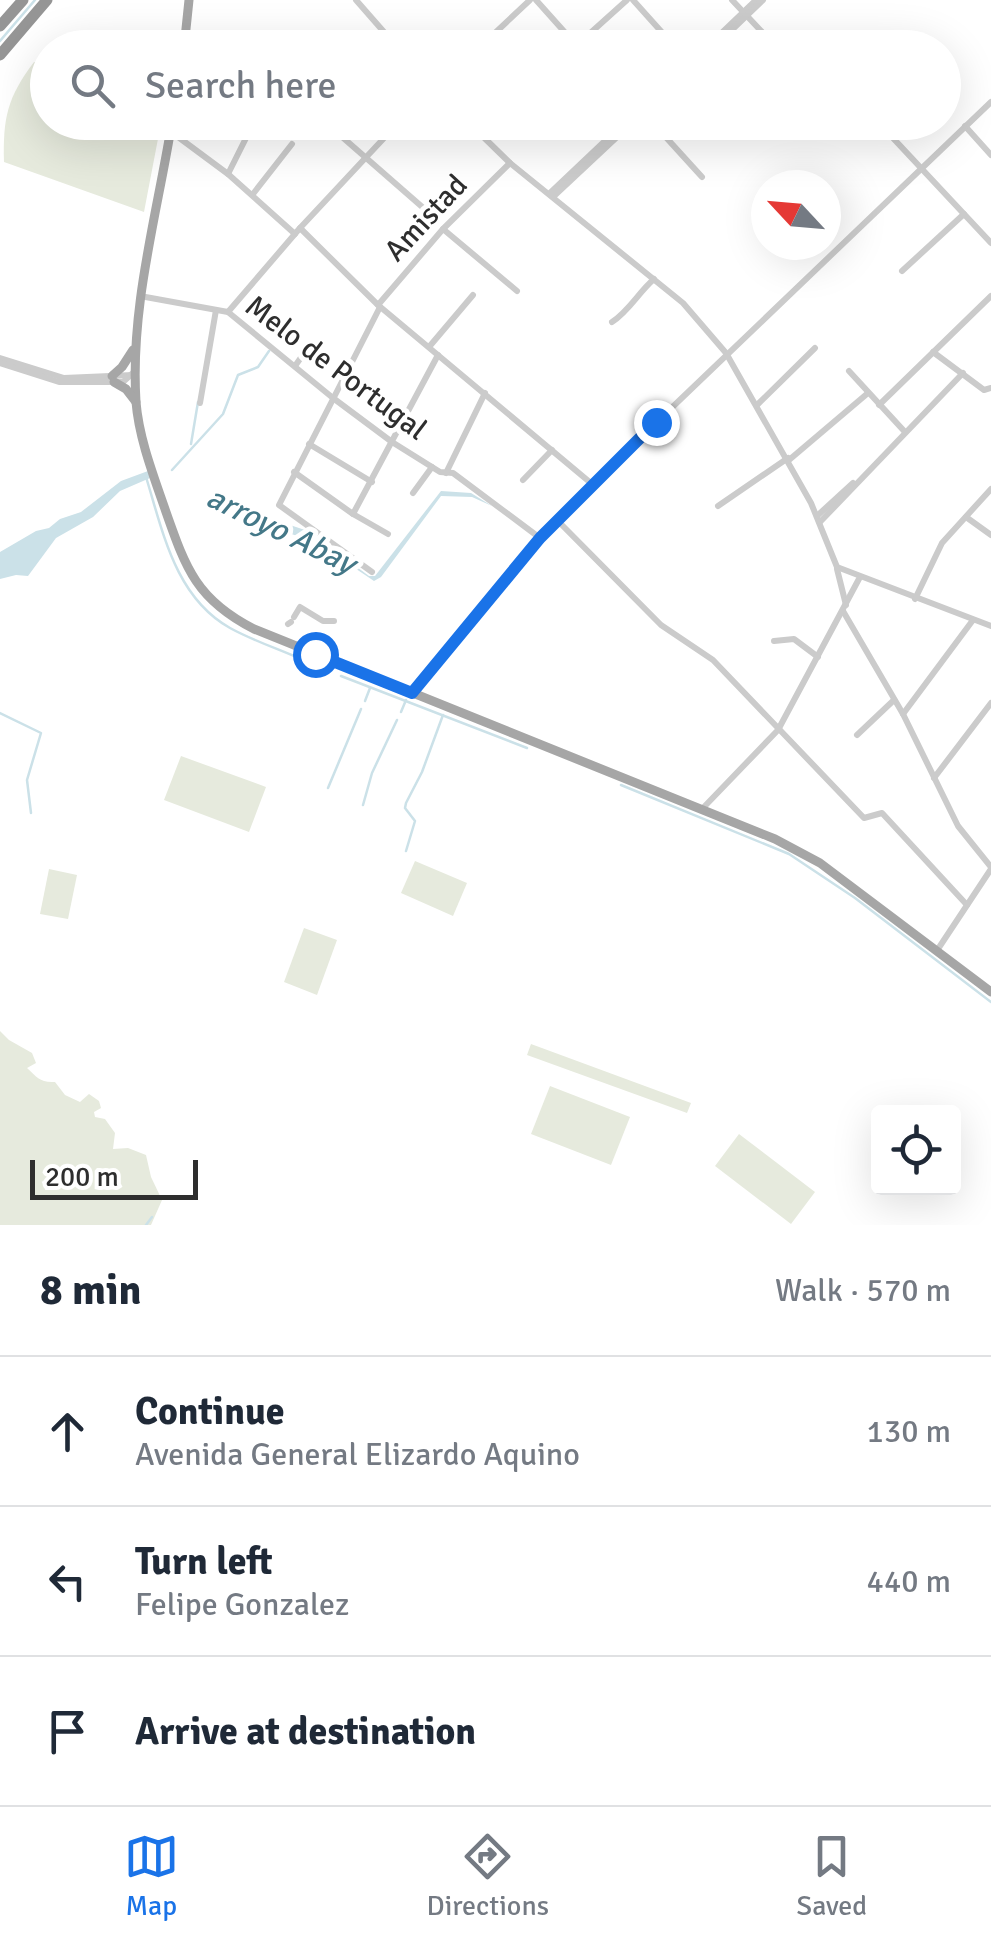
<!DOCTYPE html>
<html lang="en">
<head>
<meta charset="utf-8">
<style>
	:root { --surface:#fff; --page:#f2f2f3; --text:#1f2937; --muted:#747a83; --line:#e0e1e3; --accent:#1a73e8 }
	body { margin:0; font-family:Signika,sans-serif; background:var(--page); color:var(--text) }
	.controls { position:absolute; right:30px; bottom:30px; display:grid; overflow:hidden; border-radius:10px; box-shadow:0 10px 40px #0002 }
	.controls button { width:90px; height:90px; display:grid; place-items:center; padding:0; border:0; border-bottom:2px solid var(--line); background:var(--surface); color:var(--text); font:50px sans-serif }
	.compass { position:absolute; left:751px; top:170px; width:90px; height:90px; border-radius:50%; background:var(--surface); box-shadow:0 10px 40px #0002; rotate:296deg }
	.scale { position:absolute; left:30px; bottom:25px; width:168px; box-sizing:border-box; padding-left:10px; border:5px solid #2e2e2e; border-top:0; font-size:28px; line-height:35px; white-space:nowrap; color:#2e2e2e; -webkit-text-stroke:8px #fff; paint-order:stroke }
	.stop { position:absolute; width:30px; height:30px; margin:-22px; border:8px solid #1a73e8; border-radius:50%; background:#fff }
	.stop.end { background:#1a73e8; border-color:#fff; box-shadow:0 2px 10px #0008 }
	.list { margin:0; padding:0; list-style:none }
	h2 { display:flex; justify-content:space-between; align-items:center; height:130px; margin:0; padding:0 40px; font-size:42px }
	h2 small { font-size:32px; font-weight:400; color:var(--muted) }
	.list li { display:grid; grid-template-columns:65px 1fr auto; gap:30px; align-items:center; box-sizing:border-box; height:150px; padding:0 40px; border-top:2px solid var(--line) }
	.list b { display:block; font-size:38px; white-space:nowrap }
	.list p { margin:0; font-size:32px; white-space:nowrap; color:var(--muted) }
	.list em { font-size:32px; font-style:normal; color:var(--muted) }
	.icon { flex:none; width:55px; height:55px; fill:none; stroke:currentColor; stroke-width:2; stroke-linecap:round; stroke-linejoin:round }
	.map { position:relative; flex:none; width:991px; height:1225px; overflow:hidden }
	.search { position:absolute; background:var(--surface); box-shadow:0 10px 40px #0002; left:30px; right:30px; top:30px; height:110px; display:flex; align-items:center; gap:25px; box-sizing:border-box; padding:0 35px; border-radius:55px; color:var(--muted); font-size:38px }
	.sheet { height:580px; background:var(--surface) }
	nav { display:flex; justify-content:space-around; align-items:center; box-sizing:border-box; height:140px; border-top:2px solid var(--line); background:var(--surface); font-size:28px; color:var(--muted) }
	nav a { display:grid; justify-items:center; gap:5px }
	nav .on { color:var(--accent) }
	.map>svg:first-child { display:block }
	.green { fill:#e6eadd }
	.water { fill:#cbe1e8 }
	.lines { fill:none; stroke-linecap:round; stroke-linejoin:round }
	.stream { stroke:#cbe1e8; stroke-width:2.5 }
	.minor { stroke:#cbcbcb; stroke-width:6 }
	.major { stroke:#a6a6a6; stroke-width:9 }
	.highway { stroke:#959595; stroke-width:11 }
	.route { stroke:#1a73e8; stroke-width:12 }
	.labels { text-anchor:middle; dominant-baseline:central; stroke-width:10; stroke-linejoin:round; paint-order:stroke }
	.street-label { font-size:30px; fill:#2e2e2e; stroke:#fff }
	.water-label { font-size:32px; font-style:italic; fill:#447888; stroke:#fff }
</style>
</head>
<body>
<div class="map">
<svg width="991" height="1225" viewBox="0 0 991 1225">
	<rect width="100%" height="100%" fill="#fff"/>
	<g class="green">
		<path d="M34,62L47,66L48,122L161,123L144,212L4,162C3,118 7,98 34,62Z"/>
		<polygon points="181,756 266,787 249,832 164,800"/>
		<polygon points="415,861 467,883 453,916 401,893"/>
		<polygon points="49,869 77,875 68,919 40,914"/>
		<polygon points="304,928 337,940 317,995 284,982"/>
		<path d="M0,1031L9,1040L32,1053L36,1063L27,1068C37,1077 40,1083 55,1082L65,1095L80,1102L89,1094L99,1101L101,1108L94,1112L95,1117L105,1119L115,1133L113,1149L128,1148L146,1155L151,1177L162,1200L151,1225H0Z"/>
		<polygon points="531,1044 691,1103 687,1113 527,1055"/>
		<polygon points="550,1086 630,1117 611,1165 531,1134"/>
		<polygon points="739,1134 815,1192 791,1224 715,1166"/>
	</g>
	<g class="water">
		<polygon points="148,471 150,478 120,491 93,517 56,538 28,576 16,575 0,579 0,552 36,531 49,528 60,519 81,512 121,481"/>
		<polygon points="441,491 471,493 492,506 472,497 441,496 381,577 374,581 319,544 264,524 266,517 308,531 369,576 375,576"/>
	</g>
	<g class="lines">
		<g class="stream">
			<polyline points="0,41 35,0"/>
			<polyline points="191,444 198,402"/>
			<polyline points="172,470 223,414 238,375 258,367 269,351"/>
			<path d="M146,477C163,532 175,597 230,628C259,644 292,653 322,669"/>
			<polyline points="341,676 527,748"/>
			<polyline points="365,701 370,688"/>
			<polyline points="401,712 406,700"/>
			<polyline points="0,713 41,733 27,780 31,813"/>
			<polyline points="621,785 789,854 855,898 991,1002"/>
			<polyline points="328,788 361,709"/>
			<polyline points="363,805 372,773 397,720"/>
			<polyline points="406,851 415,821 405,808 406,803 422,772 443,715"/>
			<polyline points="146,1225 152,1217"/>
		</g>
		<g class="minor">
			<polyline points="356,0 398,48"/>
			<polyline points="536,0 578,47"/>
			<polyline points="633,0 676,48"/>
			<polyline points="732,0 777,48"/>
			<polyline points="577,45 627,0"/>
			<polyline points="479,48 530,0"/>
			<polyline points="706,48 756,0"/>
			<polyline points="713,48 763,0"/>
			<polyline points="325,122 428,212"/>
			<polyline points="468,122 510,163 683,303 726,353 811,503 837,567 991,626"/>
			<polyline points="652,122 702,177"/>
			<polyline points="878,122 991,243"/>
			<polyline points="965,126 991,155"/>
			<polyline points="170,131 228,174 295,234"/>
			<polyline points="228,174 254,122"/>
			<polyline points="550,193 625,122"/>
			<polyline points="253,194 292,144"/>
			<polyline points="554,196 633,122"/>
			<polyline points="300,228 378,305 592,484"/>
			<polyline points="443,229 517,291"/>
			<polyline points="902,271 964,214"/>
			<polyline points="140,296 228,312 333,398 392,442 440,472 453,473 540,538"/>
			<polyline points="378,305 443,229 510,163"/>
			<polyline points="228,312 300,228 399,122"/>
			<path d="M612,322C629,311 638,293 654,279"/>
			<polyline points="429,347 473,295"/>
			<polyline points="933,352 984,390 991,388"/>
			<polyline points="0,358 64,378 133,375"/>
			<polyline points="0,363 59,382 123,382 135,371"/>
			<polyline points="295,366 307,349"/>
			<polyline points="849,371 905,432"/>
			<polyline points="200,403 216,310"/>
			<polyline points="757,405 815,348"/>
			<polyline points="879,405 991,296"/>
			<polyline points="309,444 372,482"/>
			<polyline points="789,460 868,393"/>
			<polyline points="294,472 353,514 388,534"/>
			<polyline points="446,473 485,393"/>
			<polyline points="523,480 552,450"/>
			<polyline points="413,493 432,467"/>
			<polyline points="718,506 788,458"/>
			<polyline points="353,514 438,355"/>
			<polyline points="818,515 853,483"/>
			<polyline points="966,517 991,535"/>
			<polyline points="557,520 661,625 713,660 864,818 882,813 967,905"/>
			<polyline points="820,522 963,373"/>
			<polyline points="837,569 846,605"/>
			<polyline points="372,572 279,505 380,307"/>
			<polyline points="915,599 942,543 991,489"/>
			<polyline points="843,611 903,714 958,826 991,867"/>
			<polyline points="294,617 300,607 323,621 334,621"/>
			<polyline points="288,624 291,622"/>
			<polyline points="774,641 794,639 818,657"/>
			<polyline points="413,693 540,538 592,484 991,102"/>
			<polyline points="903,714 973,620"/>
			<polyline points="857,735 894,700"/>
			<polyline points="934,778 991,703"/>
			<polyline points="703,808 778,730 860,577"/>
			<polyline points="938,949 991,869"/>
		</g>
		<g class="major">
			<polyline points="184,48 189,0"/>
			<path d="M172,122C157,215 130,307 136,402C139,439 154,477 166,512C186,569 197,600 254,629L775,839L820,863L991,992"/>
			<polyline points="112,376 122,367 133,350"/>
			<polyline points="114,382 126,389 136,402"/>
		</g>
		<g class="highway">
			<polyline points="0,26 23,0"/>
			<polyline points="0,55 47,0"/>
		</g>
	</g>
	<g class="lines">
		<polyline class="route" points="315,654 412,693 540,538 656,422"/>
	</g>
	<g class="labels">
		<g class="street-label">
			<text transform="translate(426 218) rotate(-47)">Amistad</text>
			<text transform="translate(336 368) rotate(37)">Melo de Portugal</text>
		</g>
		<g class="water-label">
			<text transform="translate(281 530) rotate(26)">arroyo Abay</text>
		</g>
	</g>
</svg>
<div class="controls">
<button><svg class="icon" aria-label="locate" viewBox="0 0 24 24"><circle cx="12" cy="12" r="6"/><path d="M12 2v4M12 18v4M2 12h4M18 12h4"/></svg></button>
</div>
<svg class="compass" viewBox="-18 -18 36 36"><path d="M0-13l5 13h-10z" fill="#e53935"/><path d="M0 13l5-13h-10z" fill="#747a83"/></svg>
<div class="scale">200 m</div>
<div class="stop" style="left:315px;top:654px"></div>
<div class="stop end" style="left:656px;top:422px"></div>
<div class="search"><svg class="icon" aria-label="search" viewBox="0 0 24 24"><circle cx="10" cy="10" r="6"/><path d="M15 15l6 6"/></svg>Search here</div>
</div>
<section class="sheet">
<h2>8 min<small>Walk · 570 m</small></h2>
<ul class="list">
<li><svg class="icon" aria-label="ahead" viewBox="0 0 24 24"><path d="M12 20V5M6 11l6-6 6 6"/></svg><div><b>Continue</b><p>Avenida General Elizardo Aquino</p></div><em>130 m</em></li>
<li><svg class="icon" aria-label="left" viewBox="0 0 24 24"><path d="M17 20v-9H6M10 6l-5 5 5 5"/></svg><div><b>Turn left</b><p>Felipe Gonzalez</p></div><em>440 m</em></li>
<li><svg class="icon" aria-label="arrive" viewBox="0 0 24 24"><path d="M6 21V4h12l-3 4 3 4H6"/></svg><div><b>Arrive at destination</b></div></li>
</ul>
</section>
<nav>
<a class="on"><svg class="icon" aria-label="map" viewBox="0 0 24 24"><path d="M3 6l6-2 6 2 6-2v14l-6 2-6-2-6 2zM9 4v14M15 6v14"/></svg>Map</a>
<a><svg class="icon" aria-label="directions" viewBox="0 0 24 24"><path d="M12 3l9 9-9 9-9-9zM9 14v-3h6M13 9l2 2-2 2"/></svg>Directions</a>
<a><svg class="icon" aria-label="saved" viewBox="0 0 24 24"><path d="M7 4h10v16l-5-4-5 4z"/></svg>Saved</a>
</nav>
</body>
</html>
